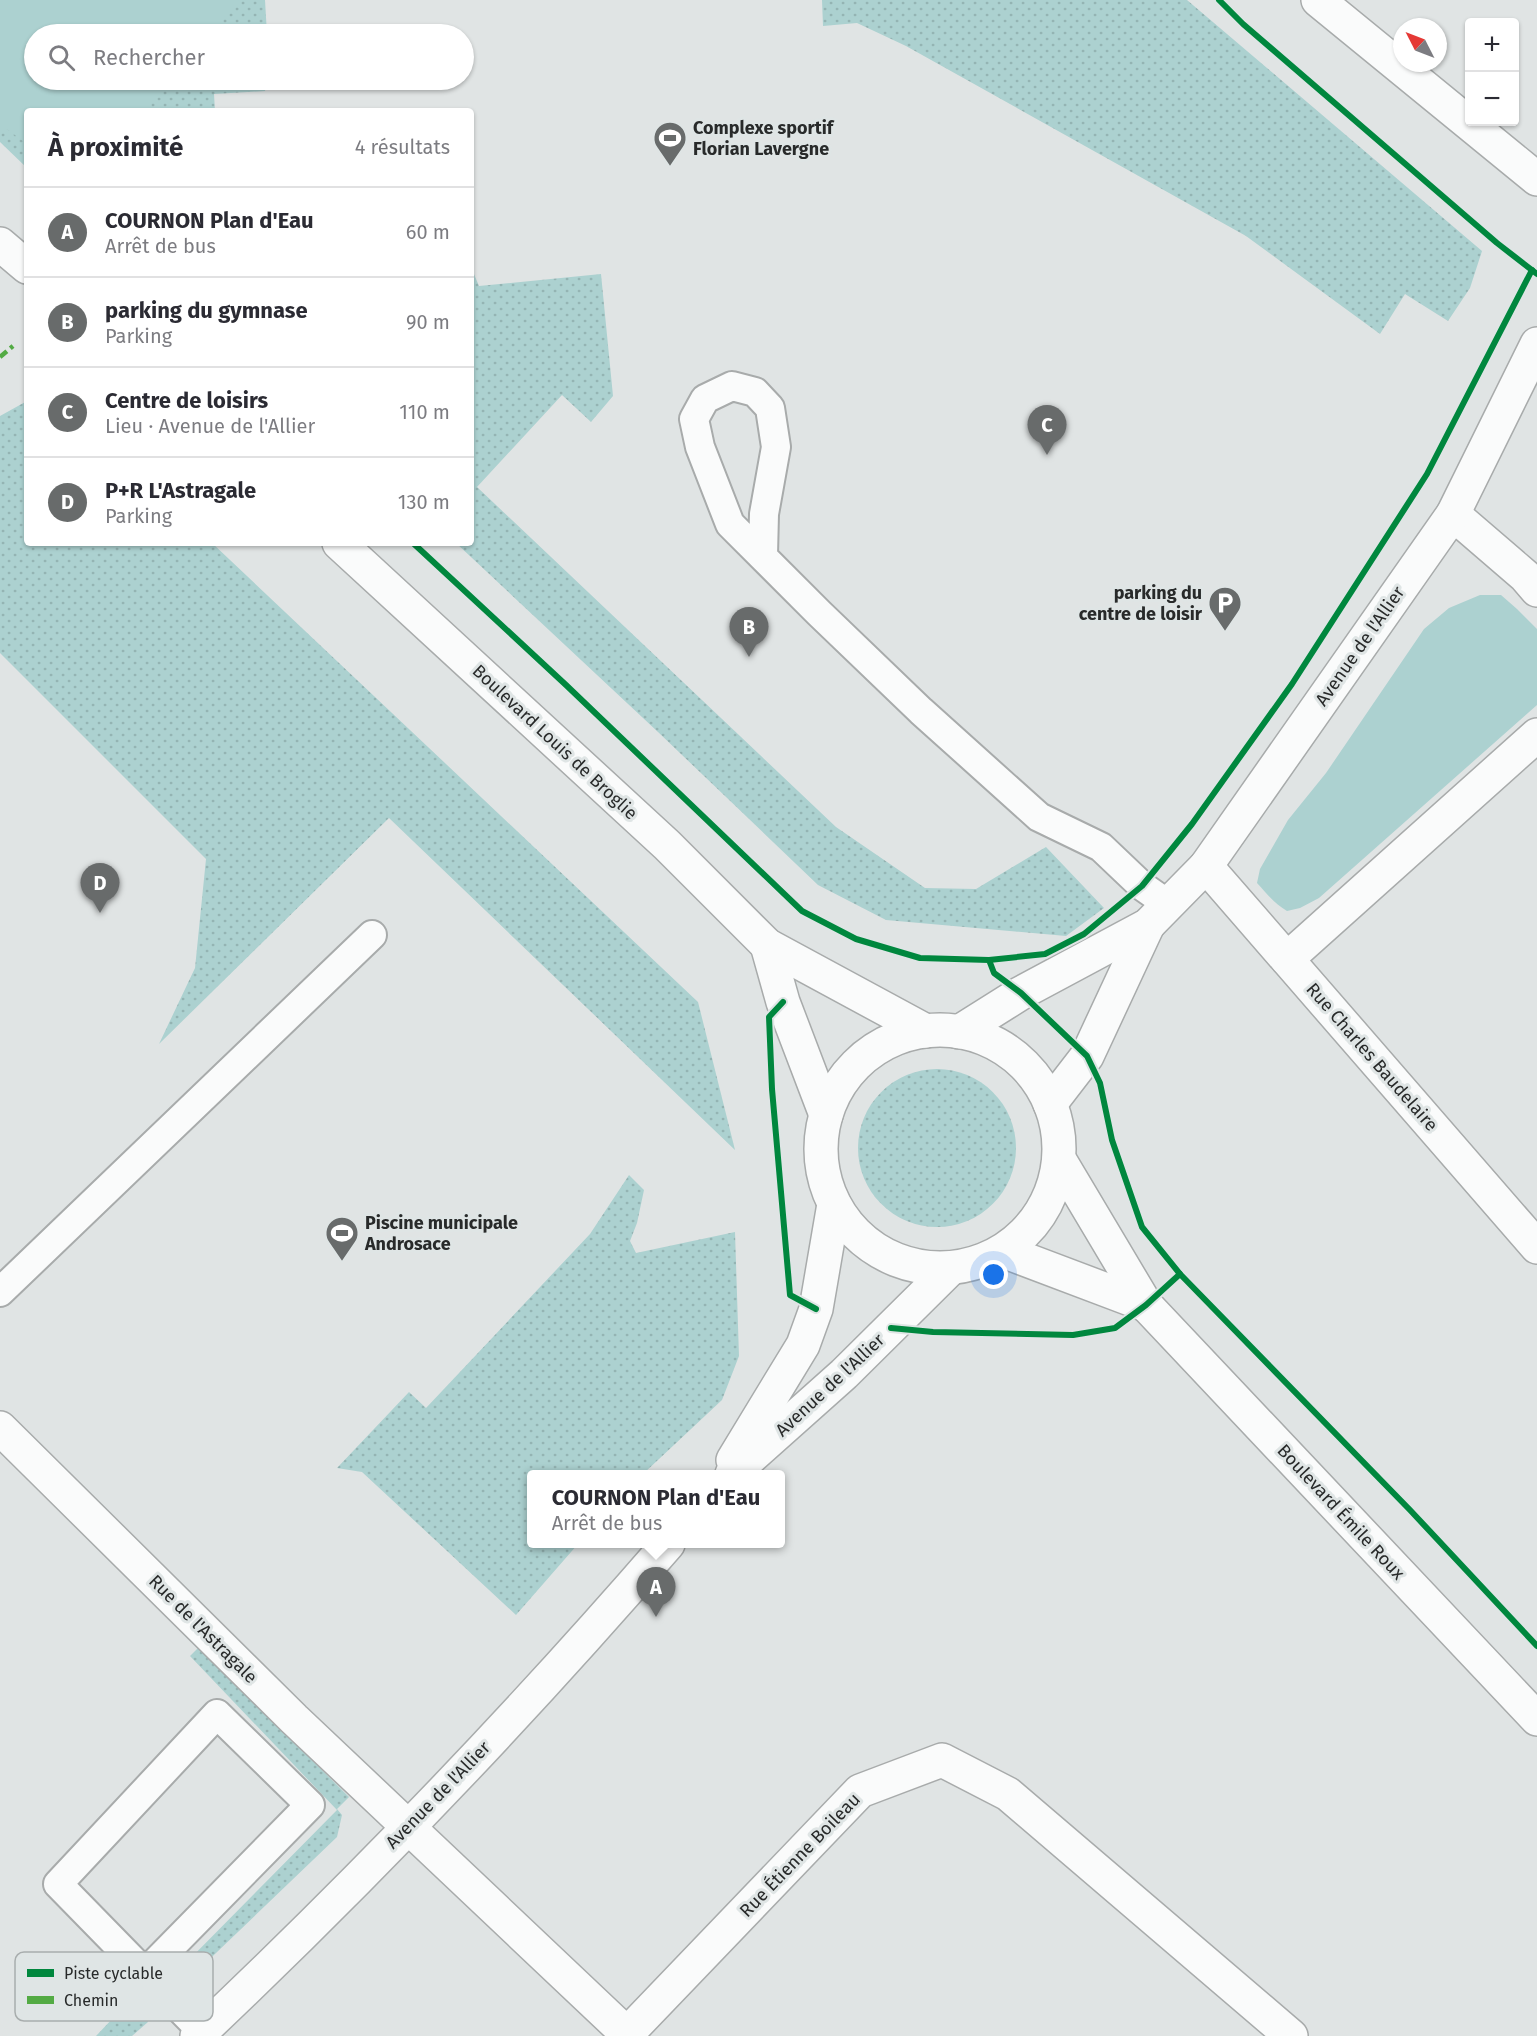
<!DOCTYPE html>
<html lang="fr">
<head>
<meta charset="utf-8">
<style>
	:root { --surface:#fff; --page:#f7f7f7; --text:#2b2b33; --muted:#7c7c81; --line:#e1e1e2; --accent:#686b6b }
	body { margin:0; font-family:"Fira Sans",sans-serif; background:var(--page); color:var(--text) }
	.controls { position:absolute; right:18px; top:18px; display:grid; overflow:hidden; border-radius:6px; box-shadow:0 2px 4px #0004 }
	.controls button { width:54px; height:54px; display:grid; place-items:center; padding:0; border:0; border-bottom:2px solid var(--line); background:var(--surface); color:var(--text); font:30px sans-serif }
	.compass { position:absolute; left:1393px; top:18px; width:54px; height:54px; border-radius:50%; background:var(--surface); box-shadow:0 2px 4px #0004; rotate:312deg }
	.you { position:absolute; left:994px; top:1275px; width:21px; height:21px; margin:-15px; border:4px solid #fff; border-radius:50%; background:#1a73e8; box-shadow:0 0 0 9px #1a73e833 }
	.badge { display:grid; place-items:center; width:39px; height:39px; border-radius:50%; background:var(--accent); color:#fff; font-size:20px; font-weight:700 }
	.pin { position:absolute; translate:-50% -50px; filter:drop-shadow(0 2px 3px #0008) }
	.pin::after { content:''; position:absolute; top:32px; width:21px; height:18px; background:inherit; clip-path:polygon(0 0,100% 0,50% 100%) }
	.popup { position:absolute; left:527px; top:1470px; width:258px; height:78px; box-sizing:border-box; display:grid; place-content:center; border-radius:6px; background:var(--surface); filter:drop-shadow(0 2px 4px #0005); font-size:20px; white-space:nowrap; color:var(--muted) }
	.popup b { font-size:22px; color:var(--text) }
	.popup::after { content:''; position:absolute; left:50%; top:100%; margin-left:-12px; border:12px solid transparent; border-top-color:var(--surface) }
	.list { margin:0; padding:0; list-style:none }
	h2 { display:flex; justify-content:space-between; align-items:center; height:78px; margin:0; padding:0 24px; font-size:26px }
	h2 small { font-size:20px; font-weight:400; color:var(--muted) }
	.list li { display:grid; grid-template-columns:39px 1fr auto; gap:18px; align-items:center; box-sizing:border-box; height:90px; padding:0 24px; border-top:2px solid var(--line) }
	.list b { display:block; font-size:22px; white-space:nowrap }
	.list p { margin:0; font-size:20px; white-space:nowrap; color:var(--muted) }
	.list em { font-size:20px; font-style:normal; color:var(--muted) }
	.icon { flex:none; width:33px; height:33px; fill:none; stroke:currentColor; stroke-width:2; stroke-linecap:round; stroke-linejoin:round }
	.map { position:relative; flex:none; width:1537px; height:2036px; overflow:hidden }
	.search { position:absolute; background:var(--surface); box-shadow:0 2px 4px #0004; left:24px; top:24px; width:450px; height:66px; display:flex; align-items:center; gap:15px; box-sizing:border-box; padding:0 21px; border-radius:33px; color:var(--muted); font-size:22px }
	.panel { position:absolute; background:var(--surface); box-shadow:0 2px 4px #0004; left:24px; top:108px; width:450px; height:438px; border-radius:6px }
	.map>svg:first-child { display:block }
	.grass { fill:url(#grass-dots) }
	.green { fill:#acd1d0 }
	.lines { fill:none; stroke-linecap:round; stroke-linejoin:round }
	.service-casing { stroke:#a8abab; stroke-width:32 }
	.minor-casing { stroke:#a8abab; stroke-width:36 }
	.secondary-casing { stroke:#a8abab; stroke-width:36 }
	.service { stroke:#fafbfb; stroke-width:28 }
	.minor { stroke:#fafbfb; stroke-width:33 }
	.secondary { stroke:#fafbfb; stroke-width:33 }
	.quiet { stroke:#53ab44; stroke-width:4.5; stroke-dasharray:9 4.5; stroke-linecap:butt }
	.cycleway-casing { stroke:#dfe5e5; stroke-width:10 }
	.cycleway { stroke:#00873e; stroke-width:6 }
	.labels { text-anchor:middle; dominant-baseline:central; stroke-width:6; stroke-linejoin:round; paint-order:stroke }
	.poi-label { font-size:18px; font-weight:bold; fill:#282a2a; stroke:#dfe5e5; text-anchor:start }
	.street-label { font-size:18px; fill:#282a2a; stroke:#dfe5e5 }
	.key { fill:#dfe5e5; stroke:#a8adad; stroke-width:1.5 }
	.key-label { font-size:16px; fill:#282a2a }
</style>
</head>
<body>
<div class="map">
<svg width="1537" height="2036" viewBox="0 0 1537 2036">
	<defs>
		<pattern id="grass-dots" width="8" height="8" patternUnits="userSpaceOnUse" patternTransform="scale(1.5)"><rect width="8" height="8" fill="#acd1d0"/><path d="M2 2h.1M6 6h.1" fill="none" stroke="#94b4b3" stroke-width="1.8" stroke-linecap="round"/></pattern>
	</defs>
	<rect width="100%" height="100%" fill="#e0e4e4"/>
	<g class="grass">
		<polygon points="0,0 265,0 267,34 34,34 34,80 267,80 265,91 214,94 215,111 27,111 27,168 0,142"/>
		<polygon points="822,0 1187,0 1482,251 1470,288 1448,321 1405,294 1380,334 1246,236 906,46 857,23 823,26"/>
		<polygon points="471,267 479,286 601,274 613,396 591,422 562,395 477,487 836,827 925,888 976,889 1046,847 1104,908 1066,936 886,920 818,885 658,732 456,543 471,543"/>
		<polygon points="27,401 27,543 212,543 698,1002 735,1150 389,818 159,1044 195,968 206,859 0,653 0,416"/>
		<circle cx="937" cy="1148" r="79"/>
		<polygon points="629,1175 644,1190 637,1223 630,1241 636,1253 735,1232 739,1356 722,1400 643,1474 532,1474 532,1544 578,1544 516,1615 362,1472 337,1468 409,1392 426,1408 590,1234"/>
		<polygon points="199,1647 349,1797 337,1809 342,1815 337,1837 193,1975 179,1970 337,1810 190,1656"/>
		<polygon points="134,1996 145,2009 148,2022 132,2036 96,2036"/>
	</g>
	<g class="green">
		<polygon points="0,0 239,0 209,34 34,34 34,80 169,80 141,111 27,111 27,144 0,124"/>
		<path d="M1480,595H1501L1517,609L1537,629V705L1319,898L1300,908L1287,911C1274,903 1267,894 1257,883L1260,869L1288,820L1326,773L1424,629L1449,608Z"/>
	</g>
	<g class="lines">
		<g class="service-casing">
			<g id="service">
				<polyline points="763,555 764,514 776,447 770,408 755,392 732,386 705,399 694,419 700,447 730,524 819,613 921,711 1039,817 1101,847 1142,886 1169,905"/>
				<polyline points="0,1292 372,935"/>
				<polyline points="145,1973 58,1884 217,1714 310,1805 145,1973 202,2031"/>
			</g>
		</g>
		<g class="minor-casing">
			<g id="minor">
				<polyline points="1318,0 1537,179"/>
				<polyline points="1453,514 1525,576 1537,590"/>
				<polyline points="1206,866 1537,1247"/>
				<polyline points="1287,959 1537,735"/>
				<polyline points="959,1032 1021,993 1148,925 1206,866 1453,514 1537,344"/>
				<polyline points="1050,1104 1087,1056 1148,925"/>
				<polyline points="0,1428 294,1719 627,2034 860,1791 942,1760 1008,1794 1291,2036"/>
				<polyline points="733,1460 803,1345 816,1309 834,1204"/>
				<polyline points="732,1474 844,1374 951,1268"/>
				<path d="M197,2036C362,1880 520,1715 668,1544"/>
			</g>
		</g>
		<g class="secondary-casing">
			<g id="secondary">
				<polyline points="0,244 27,267"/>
				<polyline points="339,543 667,845 767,945 926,1031"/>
				<polyline points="767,945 783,1002 826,1115"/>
				<circle cx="940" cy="1149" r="119"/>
				<polyline points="1059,1159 1146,1305 1537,1719"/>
				<polyline points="1003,1251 1146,1305"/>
			</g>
		</g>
		<use href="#service" class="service"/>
		<use href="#minor" class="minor"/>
		<use href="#secondary" class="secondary"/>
		<polyline class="quiet" points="0,357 13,346"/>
		<g class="cycleway-casing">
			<g id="cycleway">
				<polyline points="1219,0 1243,24 1497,243 1537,274"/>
				<polyline points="413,543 566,685 802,911 856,939 920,958 989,960 994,973 1021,993 1087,1056 1100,1083 1112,1140 1142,1227 1180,1274 1410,1510 1537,1646"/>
				<polyline points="989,960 1045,954 1084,934 1142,886 1192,824 1292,684 1427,474 1532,270"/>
				<polyline points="783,1002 769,1017 772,1089 790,1295 816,1309"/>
				<polyline points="891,1328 933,1332 1073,1335 1115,1328 1146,1305 1180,1274"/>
			</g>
		</g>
		<use href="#cycleway" class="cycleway"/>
	</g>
	<defs>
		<g id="stadium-pin" transform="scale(1.725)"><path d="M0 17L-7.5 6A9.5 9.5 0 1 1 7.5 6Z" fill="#686b6b" stroke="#dfe5e5"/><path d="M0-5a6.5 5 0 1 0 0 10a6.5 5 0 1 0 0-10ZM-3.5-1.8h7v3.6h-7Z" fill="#fff"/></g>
		<g id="parking-pin" transform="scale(1.725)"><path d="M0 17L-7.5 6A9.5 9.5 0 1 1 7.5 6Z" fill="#686b6b" stroke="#dfe5e5"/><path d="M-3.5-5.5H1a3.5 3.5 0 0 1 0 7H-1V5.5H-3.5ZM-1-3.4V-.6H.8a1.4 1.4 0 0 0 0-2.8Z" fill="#fff"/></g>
	</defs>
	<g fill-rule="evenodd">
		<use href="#stadium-pin" x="670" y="138"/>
		<use href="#parking-pin" x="1225" y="603"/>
		<use href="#stadium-pin" x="342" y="1233"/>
	</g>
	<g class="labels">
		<g class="poi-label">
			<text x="693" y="128">Complexe sportif<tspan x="693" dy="21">Florian Lavergne</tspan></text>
			<text x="1202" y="593" text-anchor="end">parking du<tspan x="1202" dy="21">centre de loisir</tspan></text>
			<text x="365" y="1223">Piscine municipale<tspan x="365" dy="21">Androsace</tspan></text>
		</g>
		<g class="street-label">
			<text transform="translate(1360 646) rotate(-55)">Avenue de l'Allier</text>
			<text transform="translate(555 742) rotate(43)">Boulevard Louis de Broglie</text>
			<text transform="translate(1372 1057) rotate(49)">Rue Charles Baudelaire</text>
			<text transform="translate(830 1385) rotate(-43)">Avenue de l'Allier</text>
			<text transform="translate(1341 1512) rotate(47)">Boulevard Émile Roux</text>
			<text transform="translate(203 1629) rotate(45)">Rue de l'Astragale</text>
			<text transform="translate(438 1795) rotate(-46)">Avenue de l'Allier</text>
			<text transform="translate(800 1855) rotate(-46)">Rue Étienne Boileau</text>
		</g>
	</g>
	<rect x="15" y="1952" width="198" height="69" rx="9" class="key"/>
	<rect x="27" y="1969" width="27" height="8" fill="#00873e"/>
	<rect x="27" y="1996" width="27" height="8" fill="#53ab44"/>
	<g class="key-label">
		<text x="64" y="1979">Piste cyclable</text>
		<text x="64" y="2006">Chemin</text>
	</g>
</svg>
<div class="controls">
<button>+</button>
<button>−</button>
</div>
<svg class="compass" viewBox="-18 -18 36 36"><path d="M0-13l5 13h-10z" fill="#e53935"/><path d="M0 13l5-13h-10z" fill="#7c7c81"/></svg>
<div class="you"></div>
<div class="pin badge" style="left:656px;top:1617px">A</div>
<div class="popup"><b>COURNON Plan d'Eau</b>Arrêt de bus</div>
<div class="pin badge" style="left:749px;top:657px">B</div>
<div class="pin badge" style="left:1047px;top:455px">C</div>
<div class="pin badge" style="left:100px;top:913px">D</div>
<div class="search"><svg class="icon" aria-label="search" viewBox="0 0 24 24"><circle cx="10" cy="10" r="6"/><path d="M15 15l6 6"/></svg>Rechercher</div>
<section class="panel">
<h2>À proximité<small>4 résultats</small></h2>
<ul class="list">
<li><span class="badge">A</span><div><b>COURNON Plan d'Eau</b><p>Arrêt de bus</p></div><em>60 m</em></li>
<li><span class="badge">B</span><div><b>parking du gymnase</b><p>Parking</p></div><em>90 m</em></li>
<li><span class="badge">C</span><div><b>Centre de loisirs</b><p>Lieu · Avenue de l'Allier</p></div><em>110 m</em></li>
<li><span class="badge">D</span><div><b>P+R L'Astragale</b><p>Parking</p></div><em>130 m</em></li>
</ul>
</section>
</div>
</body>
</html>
